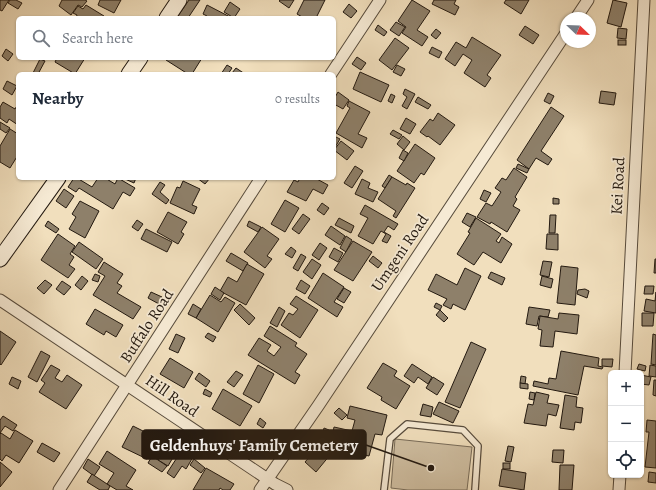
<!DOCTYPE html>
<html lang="en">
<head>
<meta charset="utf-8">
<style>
	:root { --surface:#fff; --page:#f6f6f7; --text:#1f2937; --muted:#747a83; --line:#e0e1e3 }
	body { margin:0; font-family:Alegreya,serif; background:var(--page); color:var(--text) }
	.controls { position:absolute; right:12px; bottom:12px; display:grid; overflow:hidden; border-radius:6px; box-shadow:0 1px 3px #0004 }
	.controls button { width:36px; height:36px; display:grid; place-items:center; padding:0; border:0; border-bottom:1px solid var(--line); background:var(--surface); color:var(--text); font:20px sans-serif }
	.compass { position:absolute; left:560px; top:12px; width:36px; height:36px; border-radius:50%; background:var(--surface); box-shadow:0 1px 3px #0004; rotate:113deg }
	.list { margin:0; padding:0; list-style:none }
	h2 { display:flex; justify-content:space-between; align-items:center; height:52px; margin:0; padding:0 16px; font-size:17px }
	h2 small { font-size:13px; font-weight:400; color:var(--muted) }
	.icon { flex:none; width:22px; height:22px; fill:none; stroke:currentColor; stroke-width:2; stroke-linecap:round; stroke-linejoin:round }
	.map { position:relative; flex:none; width:656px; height:490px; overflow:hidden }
	.search { position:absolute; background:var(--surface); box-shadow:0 1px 3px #0004; left:16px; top:16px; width:320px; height:44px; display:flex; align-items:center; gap:10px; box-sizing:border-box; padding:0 14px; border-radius:6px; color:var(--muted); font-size:15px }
	.panel { position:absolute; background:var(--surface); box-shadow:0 1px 3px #0004; left:16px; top:72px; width:320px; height:108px; border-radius:6px }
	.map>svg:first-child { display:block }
	.green { fill:#cebda0; stroke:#786b58 }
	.building { fill:#8e806a; stroke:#231910 }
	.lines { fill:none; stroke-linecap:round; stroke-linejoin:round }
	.lane-casing { stroke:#564a3b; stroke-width:8 }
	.street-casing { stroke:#564a3b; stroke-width:13 }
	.secondary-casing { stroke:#231910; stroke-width:17 }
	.lane { stroke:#f6ead4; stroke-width:5.5 }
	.street { stroke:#f6ead4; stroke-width:11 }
	.secondary { stroke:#f6ead4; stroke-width:15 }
	.labels { text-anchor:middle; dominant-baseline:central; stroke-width:3.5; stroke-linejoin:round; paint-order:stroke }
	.street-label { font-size:16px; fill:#231910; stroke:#f6ead4 }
	.leader { fill:none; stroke:#231910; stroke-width:1.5 }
	.callout-dot { fill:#231910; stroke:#f6ead4; stroke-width:1.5 }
	.callout { fill:#231910; stroke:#231910; stroke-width:1.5 }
	.callout-label { font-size:17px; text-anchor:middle; font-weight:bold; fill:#fff }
</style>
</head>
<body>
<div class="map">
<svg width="656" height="490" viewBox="0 0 656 490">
	<rect width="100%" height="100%" fill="#f1dfbd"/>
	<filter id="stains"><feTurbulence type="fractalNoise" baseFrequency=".005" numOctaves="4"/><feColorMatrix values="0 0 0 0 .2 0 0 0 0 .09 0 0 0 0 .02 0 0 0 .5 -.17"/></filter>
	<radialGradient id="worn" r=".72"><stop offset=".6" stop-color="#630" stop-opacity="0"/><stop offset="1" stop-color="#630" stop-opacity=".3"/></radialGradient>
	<polygon class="green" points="395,439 472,447 467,490 408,490 391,488"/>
	<g class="building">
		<polygon points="0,0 9,0 2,11 0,10"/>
		<polygon points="10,0 16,0 22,3 18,9 8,3"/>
		<polygon points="62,0 85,0 87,1 82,7 78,5 71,15 59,6"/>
		<polygon points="100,0 121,0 114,13 98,5"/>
		<polygon points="189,0 200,0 188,18 181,18 178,16"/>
		<polygon points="280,0 294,0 289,8 279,1"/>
		<polygon points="304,0 325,0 316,18 304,18 297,14"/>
		<polygon points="412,0 430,11 417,30 428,37 422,46 402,33 406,27 398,21"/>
		<polygon points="434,0 456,0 454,4 459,7 455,15 432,4"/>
		<polygon points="506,0 529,0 521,14 504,3"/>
		<polygon points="613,0 627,3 621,27 607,23"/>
		<polygon points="230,2 240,9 234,18 224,12"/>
		<polygon points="349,4 357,11 351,18 343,12"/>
		<polygon points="86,5 104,16 103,18 76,18 77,15 73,13 78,6 83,9"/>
		<polygon points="207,5 232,18 206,18 207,16 203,14"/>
		<polygon points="396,22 405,27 399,36 390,30"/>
		<polygon points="378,25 387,32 384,36 375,30"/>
		<polygon points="525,26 539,35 533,44 519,35"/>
		<polygon points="618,28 627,29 626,39 617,38"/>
		<polygon points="436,29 441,33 436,39 431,35"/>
		<polygon points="472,37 501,55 487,75 491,78 485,87 464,73 472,60 463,54 455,66 445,59 456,42 466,48"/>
		<polygon points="395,38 409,48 392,70 379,60"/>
		<rect x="618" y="40" width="8" height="5"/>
		<polygon points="432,47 442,52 439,58 429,53"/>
		<polygon points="6,49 13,54 8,61 2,56"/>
		<polygon points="357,57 366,63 361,70 352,64"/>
		<polygon points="57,58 85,58 75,74 55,62"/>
		<polygon points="167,58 202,58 192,74 188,74 166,60"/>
		<polygon points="40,59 45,61 38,74 34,74 33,73"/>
		<polygon points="227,65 232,68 228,74 221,74"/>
		<polygon points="397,65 405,69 401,76 393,72"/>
		<polygon points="236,68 245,74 233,74 232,73"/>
		<polygon points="360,72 389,85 381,102 353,89"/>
		<polygon points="7,81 17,86 12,95 3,89"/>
		<polygon points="405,89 415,94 407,109 402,106 407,97 403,94"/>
		<polygon points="601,91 616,93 614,105 599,103"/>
		<polygon points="338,92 349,100 343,109 334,104 334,99"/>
		<polygon points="548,93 554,96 550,104 544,101"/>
		<polygon points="391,94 395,96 392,103 388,101"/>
		<polygon points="418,97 431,105 428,109 415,102"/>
		<polygon points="349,101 370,112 358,134 367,138 362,148 336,133 350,108 347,106"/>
		<polygon points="3,102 15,109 18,104 18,125 9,119 7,123 0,118 0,107"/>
		<polygon points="551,107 564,116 541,151 552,159 548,165 536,158 529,169 517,160"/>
		<polygon points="438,113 455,125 440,145 428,136 427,137 420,132 430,119 433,121"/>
		<polygon points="406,118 416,124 410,134 400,129"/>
		<polygon points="0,122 10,128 6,133 0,129"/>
		<polygon points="10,129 18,134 18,155 10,168 0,162 0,146"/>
		<polygon points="393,130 402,135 399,139 390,134"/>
		<polygon points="334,136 340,139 334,149"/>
		<polygon points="403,136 410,142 404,150 397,144"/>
		<polygon points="341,141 354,151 347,160 334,150"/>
		<polygon points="415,144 435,158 424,175 421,173 414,183 397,171"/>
		<polygon points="403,150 408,153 404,161 399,158"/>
		<polygon points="518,164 529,169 527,173 516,168"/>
		<polygon points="355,166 363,171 352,188 344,183"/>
		<polygon points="514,168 527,177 515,197 517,199 513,206 520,210 507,232 491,222 490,224 477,217 486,203 492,206 501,192 495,188 502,178 506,180"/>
		<polygon points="389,175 392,177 385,188 382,186"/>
		<polygon points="392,177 406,185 407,183 415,188 396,218 393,216 396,211 378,199"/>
		<polygon points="74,178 77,178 92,187 98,178 105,178 115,184 118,178 135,188 130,196 123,192 113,209 79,188 76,192 68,187"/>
		<polygon points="126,178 136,178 134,183 125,179"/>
		<polygon points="197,178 210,178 205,184"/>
		<polygon points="300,178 315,178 328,185 323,194 313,189 306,201 287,192 294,180 298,182"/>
		<polygon points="362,179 370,183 368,188 378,192 373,202 355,194"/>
		<polygon points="183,181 200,189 192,205 197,207 194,214 170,203 177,187 180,188"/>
		<polygon points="160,182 165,185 160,192 169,200 166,204 152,194"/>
		<polygon points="64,189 74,196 66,208 56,201"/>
		<polygon points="484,190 491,193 486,202 480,199"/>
		<polygon points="553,198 559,199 559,204 553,204"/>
		<polygon points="285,200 299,208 285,232 271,224"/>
		<polygon points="80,201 99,211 85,238 69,229 76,217 72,214"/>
		<polygon points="322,203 329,208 324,215 317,210"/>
		<polygon points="365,205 398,224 394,230 388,226 384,232 391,236 387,243 382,241 386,234 381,231 373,244 358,236 368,218 360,214"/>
		<polygon points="168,212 187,222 181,232 184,234 178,244 157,232"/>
		<polygon points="467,213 476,217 470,227 462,222"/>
		<polygon points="303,214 310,219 299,234 292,229"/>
		<polygon points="550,215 556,215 555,233 549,233"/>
		<polygon points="339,218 354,226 351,233 335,225"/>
		<polygon points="476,218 501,234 496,241 499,243 502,237 512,244 501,263 483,252 474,265 457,254 470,233 468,232"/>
		<polygon points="137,220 143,224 138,231 132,227"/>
		<polygon points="48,221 59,229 56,233 45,226"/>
		<polygon points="249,221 261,227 258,232 247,226"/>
		<polygon points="331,226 345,236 340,245 325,235"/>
		<polygon points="262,227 279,239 267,256 272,259 265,268 244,252"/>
		<polygon points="146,229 172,242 167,252 141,239"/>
		<polygon points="58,234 75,246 70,254 74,257 69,265 75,269 68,278 41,260"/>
		<polygon points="547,234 558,234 558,250 546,249"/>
		<polygon points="346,236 352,240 346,252 340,248"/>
		<polygon points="353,241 372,252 353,281 334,270"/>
		<polygon points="79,242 103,259 96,269 72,252"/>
		<polygon points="320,243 327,248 319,260 312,255"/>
		<polygon points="291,247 296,251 292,258 285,254"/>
		<polygon points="334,248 343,253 338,262 329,257"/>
		<polygon points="231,253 248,263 243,271 226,261"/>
		<polygon points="301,254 306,257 298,271 293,268"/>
		<polygon points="373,256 382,263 378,268 369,261"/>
		<polygon points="312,259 321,265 312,279 303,272"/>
		<polygon points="655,259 656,259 656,273 654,273"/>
		<polygon points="543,261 552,262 549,277 540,275"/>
		<polygon points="104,262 123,274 117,283 122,286 117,293 141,307 133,319 93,295 105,276 98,272"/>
		<polygon points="247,264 264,274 246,305 220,291 228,277 237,282"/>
		<polygon points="561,266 578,268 575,305 557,303"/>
		<polygon points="465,268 481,276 465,310 453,304 451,309 443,305 447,299 428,290 436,274 457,285"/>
		<polygon points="491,272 505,278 502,285 488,278"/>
		<polygon points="323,273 344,287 334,302 343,307 337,317 308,298"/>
		<polygon points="95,274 100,276 98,282 92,280"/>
		<polygon points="82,276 88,281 81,290 75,285"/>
		<polygon points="542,276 553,279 551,288 540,285"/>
		<polygon points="45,280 52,285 44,294 37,288"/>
		<polygon points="301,280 310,286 305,294 296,289"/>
		<polygon points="62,281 71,287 64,295 56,289"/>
		<polygon points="645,286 654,286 653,294 644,294"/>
		<polygon points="215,287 224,293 220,300 211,294"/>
		<polygon points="344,288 351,292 344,303 337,299"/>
		<polygon points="585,289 589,291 587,298 577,294 578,290"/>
		<polygon points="151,292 162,297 159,304 148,298"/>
		<polygon points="656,292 656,313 644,311 646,299 655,301"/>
		<polygon points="210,295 221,302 225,297 235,303 218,332 196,318"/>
		<polygon points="296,296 318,310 300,338 281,325 289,313 293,315 298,309 290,304"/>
		<polygon points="436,303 442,306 440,310 434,307"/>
		<polygon points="193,304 201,309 196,318 188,314"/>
		<polygon points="240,304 255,318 249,325 234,310"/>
		<polygon points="279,307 285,311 277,327 270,323"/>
		<polygon points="529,307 550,310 548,317 539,316 537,326 526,324"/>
		<polygon points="95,309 123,325 116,337 106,331 104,335 86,324"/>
		<polygon points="440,310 448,318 444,322 436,315"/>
		<polygon points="559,313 579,315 577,334 555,331 553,347 540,346 542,330 538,329 540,316 558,319"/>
		<polygon points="642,313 654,313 653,326 642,326"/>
		<polygon points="270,326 297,343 295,346 307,354 295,372 300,375 295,384 248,355 259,338 271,345 267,351 274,356 281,347 264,336"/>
		<polygon points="0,331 16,342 1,365 0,364"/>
		<polygon points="208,333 216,337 213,342 205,337"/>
		<polygon points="176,334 185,338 178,353 169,349"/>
		<polygon points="653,334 656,335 656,365 651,364"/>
		<polygon points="471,342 486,349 460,408 445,402"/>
		<polygon points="41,351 50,356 37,382 28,377"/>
		<polygon points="561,351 599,358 598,366 603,367 602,369 584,366 578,395 533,386 534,381 548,384 549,378 556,379"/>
		<polygon points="170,358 193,372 184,388 160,374"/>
		<polygon points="602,359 613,359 612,367 602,366"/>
		<polygon points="383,363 397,371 394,376 410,386 396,409 381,400 382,397 367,388"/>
		<polygon points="412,364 432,377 428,384 418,377 414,383 404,376"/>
		<polygon points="639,364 646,366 645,371 637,369"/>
		<polygon points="51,365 60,370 55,378 62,382 67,375 82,385 66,409 39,392 45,383 41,380"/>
		<polygon points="258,365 274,374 259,403 243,394"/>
		<polygon points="650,365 656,366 656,377 649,376"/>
		<polygon points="236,371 243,375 234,387 227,382"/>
		<polygon points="199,373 210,381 206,387 195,379"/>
		<polygon points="641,375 651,377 649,385 641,384"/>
		<polygon points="521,376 526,377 525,384 520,383"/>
		<polygon points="12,377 21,381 18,389 9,384"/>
		<polygon points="433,377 444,384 437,395 426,388"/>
		<polygon points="654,380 656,380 656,396 653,395"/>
		<polygon points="520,383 528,384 528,389 520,388"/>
		<polygon points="205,389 212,393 210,397 203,394"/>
		<polygon points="223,389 252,406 240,426 212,409"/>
		<polygon points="530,392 535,393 534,400 529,399"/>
		<polygon points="536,392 549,395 547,403 559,405 556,416 548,414 546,426 524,423 528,404 533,405"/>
		<polygon points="565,395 577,397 576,407 583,408 581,423 575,422 574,430 560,428"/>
		<polygon points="439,402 459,411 453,423 433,414"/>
		<polygon points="423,404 433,407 431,417 420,415"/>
		<polygon points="350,406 387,415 382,435 375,434 369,456 351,452 352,446 331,441 334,427 352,431 355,420 347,418"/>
		<polygon points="339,408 347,415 342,420 334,413"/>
		<polygon points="3,416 17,425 13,431 5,426 0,433 0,420"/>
		<polygon points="260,418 266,423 263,428 257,424"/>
		<polygon points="647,420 656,421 656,468 645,467 649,432 646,432"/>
		<polygon points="133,426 157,438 147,459 122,447"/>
		<polygon points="324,428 329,430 326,439 321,437"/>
		<polygon points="15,430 33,441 19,463 6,455 2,461 0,459 0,434 1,433 10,439"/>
		<polygon points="42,443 60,453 54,462 37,452"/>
		<polygon points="319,446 330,455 316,472 305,462"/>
		<polygon points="508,446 514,447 511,462 505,461"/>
		<polygon points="165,449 175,454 168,466 158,460"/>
		<polygon points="182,450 193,457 186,469 182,466 174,478 167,473"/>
		<polygon points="553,450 564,450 563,463 552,462"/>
		<polygon points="107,451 136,470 126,486 133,490 117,490 107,484 114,473 99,464"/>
		<polygon points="152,456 167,466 162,472 148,463"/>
		<polygon points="88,459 100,467 94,476 83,468"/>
		<polygon points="194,459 205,468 201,473 190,465"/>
		<polygon points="0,462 12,472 0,487"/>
		<rect x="503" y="463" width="7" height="6"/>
		<polygon points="560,465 574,465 572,490 559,490"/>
		<polygon points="206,468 234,484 230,490 223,490 220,488 219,490 193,490"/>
		<polygon points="502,469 526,473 524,490 499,486"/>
		<polygon points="649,472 656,473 656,483 648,482"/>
		<polygon points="92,474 110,486 108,490 100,490 87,482"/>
	</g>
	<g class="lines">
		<g class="lane-casing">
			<polyline id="lane" points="384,490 390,439 407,424 463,430 478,446 475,490"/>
		</g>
		<g class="street-casing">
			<g id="street">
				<polyline points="576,18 588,0"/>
				<polyline points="331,74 380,0"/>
				<polyline points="0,300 275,484 287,490"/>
				<polyline points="625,373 644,0"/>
				<polyline points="59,490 261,178"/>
				<polyline points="260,490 318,406 566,33"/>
				<polyline points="619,490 620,475"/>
			</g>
		</g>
		<g class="secondary-casing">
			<g id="secondary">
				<polyline points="167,18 179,0"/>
				<polyline points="129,74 140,58"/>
				<polyline points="0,259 58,178"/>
			</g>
		</g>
		<use href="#lane" class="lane"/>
		<use href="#street" class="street"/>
		<use href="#secondary" class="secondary"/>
	</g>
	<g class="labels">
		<g class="street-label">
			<text transform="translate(618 186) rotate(-87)">Kei Road</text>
			<text transform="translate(400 253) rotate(-56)">Umgeni Road</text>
			<text transform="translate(147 326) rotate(-57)">Buffalo Road</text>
			<text transform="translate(172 396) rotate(35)">Hill Road</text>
		</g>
	</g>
	<path class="leader" d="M431 468L366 445"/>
	<circle class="callout-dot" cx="431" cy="468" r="4"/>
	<rect class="callout" x="142" y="430" width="224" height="29" rx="4"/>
	<g class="callout-label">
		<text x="254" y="451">Geldenhuys' Family Cemetery</text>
	</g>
	<rect width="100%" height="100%" filter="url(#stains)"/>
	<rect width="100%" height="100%" fill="url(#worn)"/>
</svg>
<div class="controls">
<button>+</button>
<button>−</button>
<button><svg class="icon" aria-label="locate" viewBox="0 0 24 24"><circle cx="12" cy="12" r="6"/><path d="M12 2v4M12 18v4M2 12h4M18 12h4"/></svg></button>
</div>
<svg class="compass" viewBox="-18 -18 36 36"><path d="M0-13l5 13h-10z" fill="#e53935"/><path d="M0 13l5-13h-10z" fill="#747a83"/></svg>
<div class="search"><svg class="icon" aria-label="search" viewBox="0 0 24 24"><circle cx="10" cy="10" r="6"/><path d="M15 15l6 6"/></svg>Search here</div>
<section class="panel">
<h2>Nearby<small>0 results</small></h2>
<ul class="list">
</ul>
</section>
</div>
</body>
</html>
